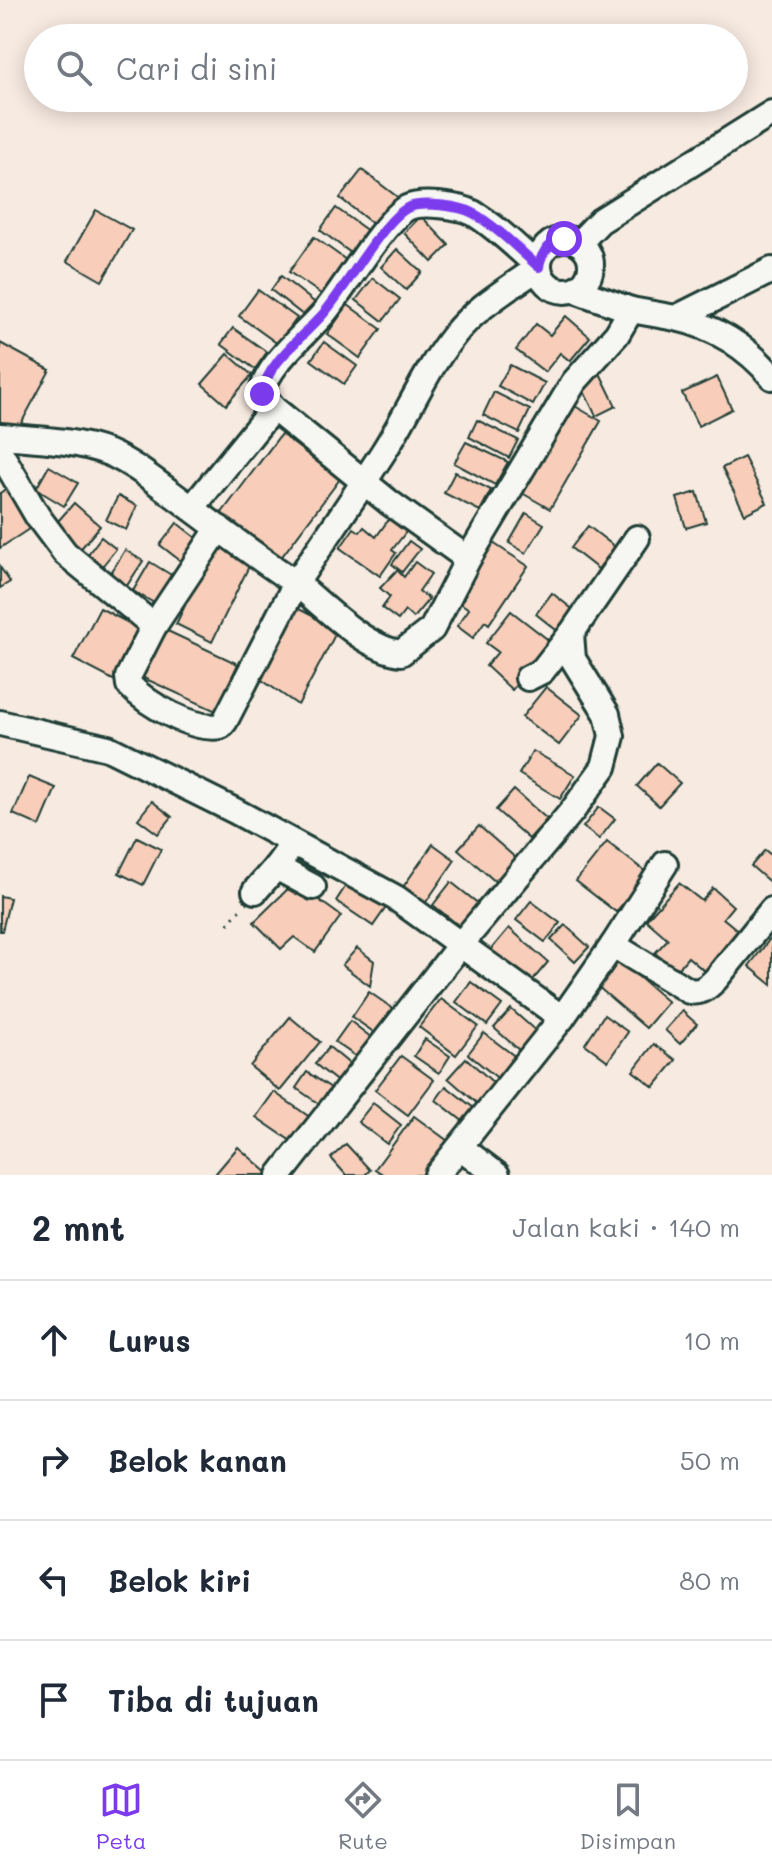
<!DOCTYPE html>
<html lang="id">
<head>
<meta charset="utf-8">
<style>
	:root { --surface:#fff; --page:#f2f2f3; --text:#1f2937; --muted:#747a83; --line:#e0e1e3; --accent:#7c3aed }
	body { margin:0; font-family:Mali,sans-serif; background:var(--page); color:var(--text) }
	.stop { position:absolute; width:24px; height:24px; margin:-18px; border:6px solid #7c3aed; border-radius:50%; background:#fff }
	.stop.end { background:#7c3aed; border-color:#fff; box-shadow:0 2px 8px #0008 }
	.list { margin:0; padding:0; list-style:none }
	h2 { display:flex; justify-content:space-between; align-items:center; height:104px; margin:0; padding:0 32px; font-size:34px }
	h2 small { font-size:26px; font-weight:400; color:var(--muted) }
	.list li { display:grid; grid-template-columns:52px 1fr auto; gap:24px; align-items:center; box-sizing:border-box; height:120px; padding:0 32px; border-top:2px solid var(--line) }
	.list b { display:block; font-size:30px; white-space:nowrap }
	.list em { font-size:26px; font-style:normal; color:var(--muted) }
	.icon { flex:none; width:44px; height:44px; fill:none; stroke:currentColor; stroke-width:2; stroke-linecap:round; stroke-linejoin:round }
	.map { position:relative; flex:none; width:772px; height:1175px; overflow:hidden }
	.search { position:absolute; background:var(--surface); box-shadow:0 4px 20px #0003; left:24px; right:24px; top:24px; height:88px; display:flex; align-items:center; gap:20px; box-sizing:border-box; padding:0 28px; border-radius:44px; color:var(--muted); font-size:30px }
	.sheet { height:584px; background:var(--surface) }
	nav { display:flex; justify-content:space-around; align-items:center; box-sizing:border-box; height:112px; border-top:2px solid var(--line); background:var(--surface); font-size:22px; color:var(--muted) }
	nav a { display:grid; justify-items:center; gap:4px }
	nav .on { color:var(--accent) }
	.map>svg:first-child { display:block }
	.building { fill:#f8cdb9; stroke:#1f3d34; stroke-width:2 }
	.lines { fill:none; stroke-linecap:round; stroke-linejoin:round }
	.minor-casing { stroke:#1f3d34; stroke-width:30 }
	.path { stroke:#1f3d34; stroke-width:3; stroke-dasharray:2 6; stroke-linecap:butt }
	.minor { stroke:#f6f6f2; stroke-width:24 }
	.route { stroke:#7c3aed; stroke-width:10 }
</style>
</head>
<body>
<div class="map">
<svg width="772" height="1175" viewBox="0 0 772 1175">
	<rect width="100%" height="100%" fill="#f7eae1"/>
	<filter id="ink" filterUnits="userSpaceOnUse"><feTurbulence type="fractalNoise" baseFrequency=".0125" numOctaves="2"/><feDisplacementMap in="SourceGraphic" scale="16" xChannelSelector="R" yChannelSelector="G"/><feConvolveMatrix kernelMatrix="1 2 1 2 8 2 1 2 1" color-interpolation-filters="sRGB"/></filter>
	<g filter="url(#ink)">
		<g class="building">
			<polygon points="362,170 400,199 378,228 340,198"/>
			<polygon points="336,208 372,234 355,256 320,230"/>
			<polygon points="96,210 132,230 102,281 67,261"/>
			<polygon points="421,216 449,245 432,262 404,233"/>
			<polygon points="314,237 346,260 321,294 289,272"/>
			<polygon points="397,249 422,272 406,290 381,267"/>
			<polygon points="281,276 319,306 308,319 271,290"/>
			<polygon points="373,278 400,299 383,321 356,300"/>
			<polygon points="258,290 297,318 278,344 239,316"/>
			<polygon points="348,305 381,329 360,358 327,334"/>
			<polygon points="566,316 590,337 570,361 560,353 545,372 516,350 536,324 550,335"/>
			<polygon points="233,328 267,352 255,369 221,344"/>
			<polygon points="324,342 357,366 344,384 311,360"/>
			<polygon points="0,343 50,370 16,433 0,424"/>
			<polygon points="228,354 252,375 226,405 202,384"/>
			<polygon points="510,365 545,383 533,405 498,386"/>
			<polygon points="599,371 616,406 596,416 579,381"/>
			<polygon points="717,377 732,409 698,426 682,393"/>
			<polygon points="494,392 530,410 519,433 483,415"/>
			<polygon points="573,405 601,421 550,509 522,493"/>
			<polygon points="477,420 518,440 509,458 469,437"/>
			<polygon points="281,434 340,479 277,563 218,518"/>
			<polygon points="466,442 508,462 495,485 454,463"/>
			<polygon points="744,457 767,503 745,514 722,468"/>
			<polygon points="49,466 78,483 64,506 36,489"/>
			<polygon points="455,472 491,490 480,511 444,493"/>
			<polygon points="7,488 32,527 0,548 0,493"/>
			<polygon points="697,492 706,522 686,528 677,498"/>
			<polygon points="118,496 137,506 126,530 106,520"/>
			<polygon points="74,503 100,526 78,552 51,529"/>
			<polygon points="526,513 544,524 526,553 509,543"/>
			<polygon points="389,519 406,532 392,550 396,553 380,576 340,548 354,528 360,532 364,527 376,537"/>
			<polygon points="177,523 199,540 182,562 160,545"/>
			<polygon points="588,526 615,547 598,569 571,548"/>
			<polygon points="101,537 116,549 100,569 85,558"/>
			<polygon points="409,541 420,549 402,572 392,564"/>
			<polygon points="490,541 528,566 489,624 485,621 473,638 457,626 469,609 456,600"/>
			<polygon points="216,542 252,560 212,642 176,624"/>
			<polygon points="125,550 143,561 126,587 109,576"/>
			<polygon points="150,562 173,576 156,604 133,591"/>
			<polygon points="415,562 431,574 419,591 429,599 413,618 405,611 398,620 382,608 390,597 380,588 397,570 404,577"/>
			<polygon points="0,567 10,582 0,588"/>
			<polygon points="552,593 576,612 560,633 536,614"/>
			<polygon points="100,608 142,630 115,681 73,659"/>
			<polygon points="297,608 338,629 298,705 256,676"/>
			<polygon points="511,611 551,642 512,690 486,666 498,652 486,643"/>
			<polygon points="159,627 238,664 216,711 137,675"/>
			<polygon points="546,687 582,715 559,745 522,717"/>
			<polygon points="533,751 575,775 560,799 519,774"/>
			<polygon points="657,763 680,783 659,806 637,786"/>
			<polygon points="29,777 56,788 40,826 13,814"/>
			<polygon points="514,790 547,819 529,839 496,810"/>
			<polygon points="152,801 172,817 158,834 138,819"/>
			<polygon points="599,807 615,819 599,839 583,827"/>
			<polygon points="479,826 518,860 497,883 458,849"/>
			<polygon points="137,837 161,849 143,885 119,873"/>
			<polygon points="607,842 647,873 616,912 576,881"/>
			<polygon points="433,844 455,860 424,905 401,890"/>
			<polygon points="765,850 772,856 772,884 751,866"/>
			<polygon points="297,880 312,895 341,916 315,952 294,937 281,949 254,922"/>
			<polygon points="349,881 387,906 373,926 336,901"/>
			<polygon points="451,882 480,905 462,928 433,905"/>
			<polygon points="679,883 702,901 713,888 733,906 723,918 745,936 709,975 688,957 676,971 655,953 668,939 646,920"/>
			<polygon points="0,896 10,898 2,931 0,931"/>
			<polygon points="531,901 560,923 545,942 516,920"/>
			<polygon points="565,925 589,947 575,962 551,940"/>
			<polygon points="509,928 548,962 527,987 488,953"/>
			<polygon points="772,936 772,985 749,966"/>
			<polygon points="357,948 374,961 370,986 342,965"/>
			<polygon points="619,960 668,1002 646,1028 597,986"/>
			<polygon points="471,982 502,1005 487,1025 456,1002"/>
			<polygon points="369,992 395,1010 378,1035 352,1017"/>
			<polygon points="441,999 478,1026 456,1055 419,1027"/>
			<polygon points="511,1009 537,1032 520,1051 494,1028"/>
			<polygon points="682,1011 697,1024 680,1044 665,1030"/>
			<polygon points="604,1015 628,1032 608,1061 585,1044"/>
			<polygon points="290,1017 320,1042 280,1091 250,1066"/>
			<polygon points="350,1021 372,1038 358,1058 335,1042"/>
			<polygon points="484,1033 517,1058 501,1081 468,1054"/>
			<polygon points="425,1039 450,1056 439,1073 414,1056"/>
			<polygon points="654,1044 676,1060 654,1087 633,1071"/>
			<polygon points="329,1047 352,1066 339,1083 315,1064"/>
			<polygon points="401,1056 434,1080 408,1115 375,1090"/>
			<polygon points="466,1058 497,1086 479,1105 448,1078"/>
			<polygon points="307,1072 331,1088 319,1104 296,1088"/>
			<polygon points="446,1086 475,1109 464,1122 436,1100"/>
			<polygon points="274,1092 311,1118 294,1143 256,1117"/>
			<polygon points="373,1103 401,1125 387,1144 358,1122"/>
			<polygon points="414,1116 448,1141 423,1175 384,1175 375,1169"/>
			<polygon points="346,1144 370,1170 365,1175 346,1175 331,1158"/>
			<polygon points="238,1147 269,1174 268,1175 218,1175 216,1173"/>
		</g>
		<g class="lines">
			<g class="minor-casing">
				<g id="minor">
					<circle cx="565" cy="265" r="26"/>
					<polyline points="579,243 600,221 772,113"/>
					<polyline points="575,290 631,310"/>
					<path d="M676,318C713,326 748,347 772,377"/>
					<path d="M0,436C35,439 76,440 109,453C132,463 152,479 171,493C213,524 253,555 296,583L225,721L221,726C193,731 148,705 129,685L128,677L154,626L219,528"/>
					<polyline points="0,452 38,517 65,553 154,626"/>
					<polyline points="192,508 273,408"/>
					<path d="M468,559L390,503L273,408L262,394C265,366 305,335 324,313C345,288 382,223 407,208C421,201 460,206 473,213C497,227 518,249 539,267C510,288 476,307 454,335C426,370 408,413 384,451C356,495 325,539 296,583C324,606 365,649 401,653L432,629L468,559L574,382L617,334L631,310L676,318L772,270"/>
					<polyline points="528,678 542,671 571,634"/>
					<path d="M0,723L108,748L235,811L396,898L562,1018L613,945L689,991C701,993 707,988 715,980L772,910"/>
					<polyline points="293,844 276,867 313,887"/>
					<polyline points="255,891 276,867"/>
					<polyline points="613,945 665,864"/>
					<polyline points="460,1147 497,1175"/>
					<polyline points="280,1175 461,944 573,810 604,767 612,736 607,714 573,659 571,634 637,538"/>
					<polyline points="437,1175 562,1018"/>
				</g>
			</g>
			<polyline class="path" points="228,924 243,906"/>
			<use href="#minor" class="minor"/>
		</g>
	</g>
	<g class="lines" filter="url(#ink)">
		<path class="route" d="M262,394C265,365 305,335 324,313C346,288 381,223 407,208C421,201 460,206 473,213C497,227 518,249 539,267C541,252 549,243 564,239"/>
	</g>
</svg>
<div class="stop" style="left:564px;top:239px"></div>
<div class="stop end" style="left:262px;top:394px"></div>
<div class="search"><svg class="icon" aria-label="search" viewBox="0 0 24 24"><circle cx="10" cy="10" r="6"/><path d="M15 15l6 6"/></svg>Cari di sini</div>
</div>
<section class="sheet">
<h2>2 mnt<small>Jalan kaki · 140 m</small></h2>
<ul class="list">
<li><svg class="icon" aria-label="ahead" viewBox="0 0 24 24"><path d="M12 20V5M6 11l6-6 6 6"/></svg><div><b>Lurus</b></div><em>10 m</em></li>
<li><svg class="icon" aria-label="right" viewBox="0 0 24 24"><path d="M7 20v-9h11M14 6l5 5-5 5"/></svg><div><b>Belok kanan</b></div><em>50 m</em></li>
<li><svg class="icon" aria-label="left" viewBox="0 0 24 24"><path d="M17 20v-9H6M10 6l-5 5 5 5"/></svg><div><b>Belok kiri</b></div><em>80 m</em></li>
<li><svg class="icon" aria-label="arrive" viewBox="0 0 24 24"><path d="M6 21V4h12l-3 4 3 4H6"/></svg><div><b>Tiba di tujuan</b></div></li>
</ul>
</section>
<nav>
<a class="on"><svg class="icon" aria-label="map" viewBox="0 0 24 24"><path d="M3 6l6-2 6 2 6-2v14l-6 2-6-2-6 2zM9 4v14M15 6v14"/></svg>Peta</a>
<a><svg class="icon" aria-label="directions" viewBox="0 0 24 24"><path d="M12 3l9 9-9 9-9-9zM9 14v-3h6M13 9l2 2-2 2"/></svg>Rute</a>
<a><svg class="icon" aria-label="saved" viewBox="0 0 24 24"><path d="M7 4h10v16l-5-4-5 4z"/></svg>Disimpan</a>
</nav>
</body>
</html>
